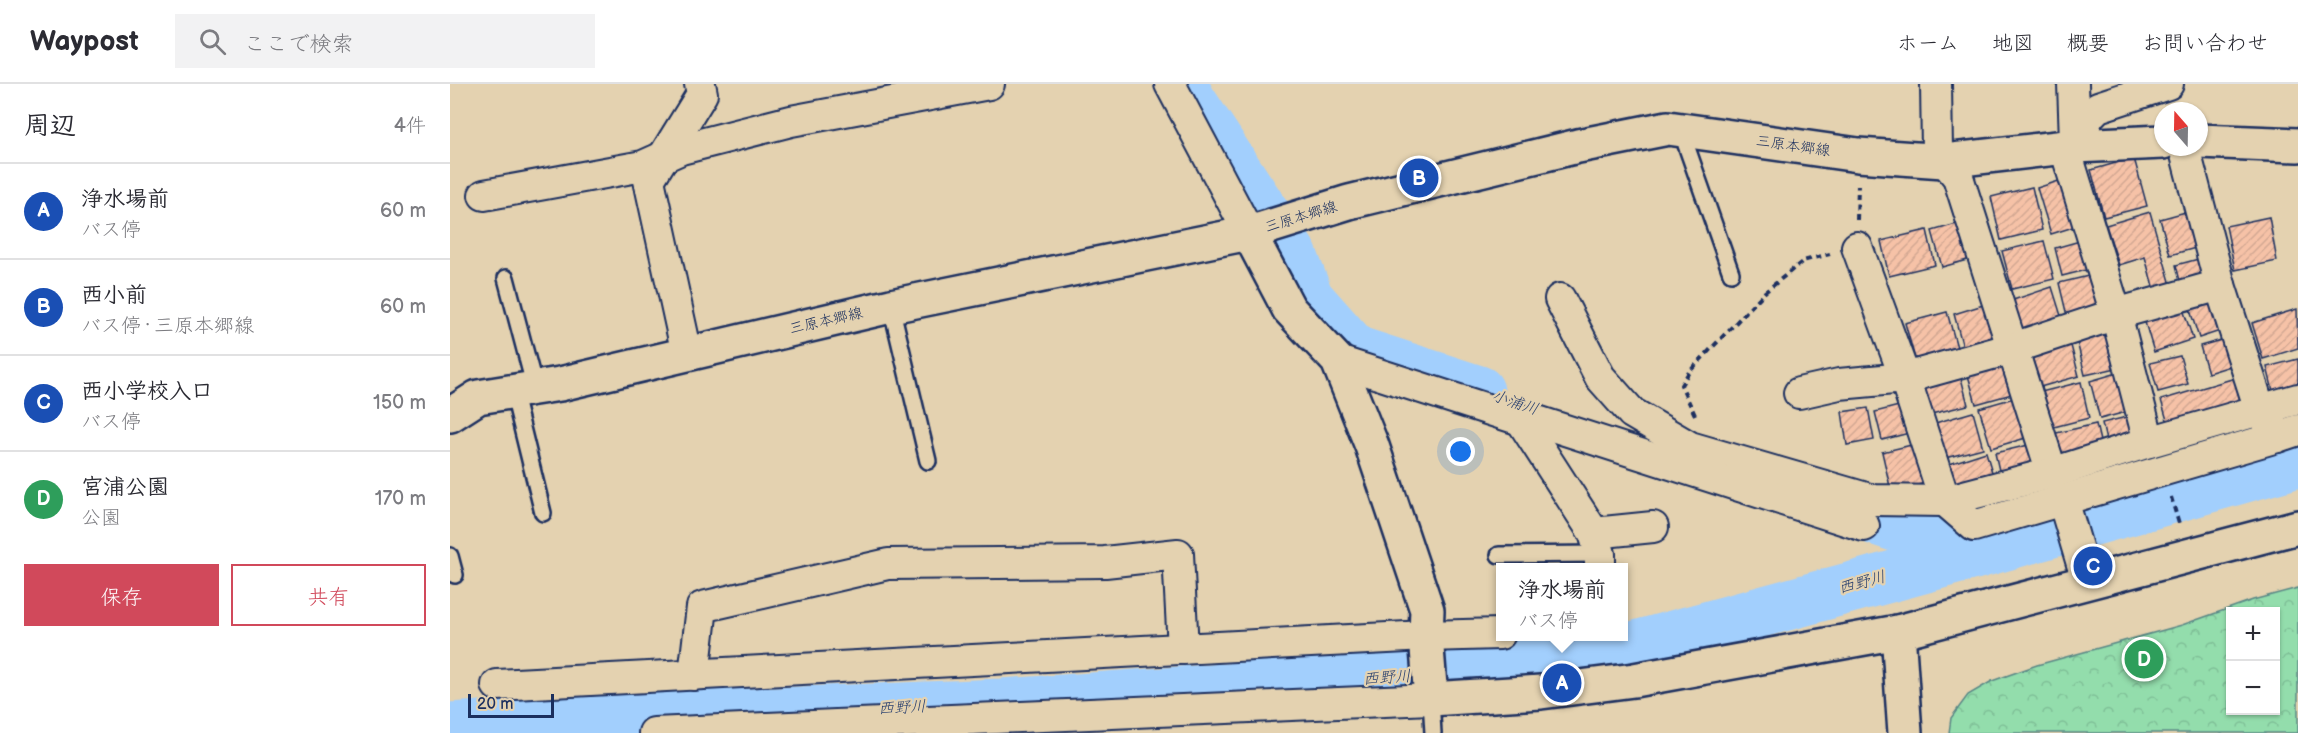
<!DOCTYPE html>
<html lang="ja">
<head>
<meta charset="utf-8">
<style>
	:root { --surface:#fff; --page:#f2f2f3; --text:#2b2b33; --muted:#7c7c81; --line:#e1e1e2; --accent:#d1495b }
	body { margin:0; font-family:"Balsamiq Sans","Klee One",sans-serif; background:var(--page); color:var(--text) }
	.controls { position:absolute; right:18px; bottom:18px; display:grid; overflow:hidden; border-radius:0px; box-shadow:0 2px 4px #0004 }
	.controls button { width:54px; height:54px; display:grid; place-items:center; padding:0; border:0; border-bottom:2px solid var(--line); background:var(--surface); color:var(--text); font:30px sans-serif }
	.compass { position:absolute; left:1704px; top:18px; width:54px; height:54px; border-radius:50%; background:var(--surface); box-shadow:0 2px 4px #0004; rotate:340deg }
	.scale { position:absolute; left:18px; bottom:15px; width:86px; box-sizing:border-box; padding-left:6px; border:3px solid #1b2f5e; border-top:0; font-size:16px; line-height:21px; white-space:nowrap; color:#1b2f5e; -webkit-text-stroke:4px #e4d2b0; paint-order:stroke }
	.you { position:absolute; left:1011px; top:368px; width:21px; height:21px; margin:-15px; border:4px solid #fff; border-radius:50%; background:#1a73e8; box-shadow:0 0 0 9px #1a73e833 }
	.badge { display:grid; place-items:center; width:39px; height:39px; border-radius:50%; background:var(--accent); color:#fff; font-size:20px; font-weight:700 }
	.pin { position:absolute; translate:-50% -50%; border:3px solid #fff; box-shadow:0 2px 6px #0006 }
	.popup { position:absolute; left:1046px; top:479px; width:132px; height:78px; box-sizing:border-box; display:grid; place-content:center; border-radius:0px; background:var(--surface); filter:drop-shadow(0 2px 4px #0005); font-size:20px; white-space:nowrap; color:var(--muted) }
	.popup b { font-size:22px; color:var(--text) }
	.popup::after { content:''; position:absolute; left:50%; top:100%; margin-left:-12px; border:12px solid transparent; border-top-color:var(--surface) }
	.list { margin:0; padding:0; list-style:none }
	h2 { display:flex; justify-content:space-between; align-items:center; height:78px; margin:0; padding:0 24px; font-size:26px }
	h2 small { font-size:20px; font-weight:400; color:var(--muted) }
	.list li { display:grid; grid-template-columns:39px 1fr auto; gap:18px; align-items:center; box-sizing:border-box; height:96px; padding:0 24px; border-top:2px solid var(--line) }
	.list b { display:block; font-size:22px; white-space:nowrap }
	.list p { margin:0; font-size:20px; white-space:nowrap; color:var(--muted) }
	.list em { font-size:20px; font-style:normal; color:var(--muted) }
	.actions { display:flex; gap:12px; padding:18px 24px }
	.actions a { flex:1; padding:14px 0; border:2px solid var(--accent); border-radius:0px; text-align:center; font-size:21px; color:var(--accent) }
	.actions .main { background:var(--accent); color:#fff }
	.icon { flex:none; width:33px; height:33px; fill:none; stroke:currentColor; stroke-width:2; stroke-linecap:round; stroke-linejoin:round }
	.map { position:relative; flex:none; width:1848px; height:649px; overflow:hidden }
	header { display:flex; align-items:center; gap:36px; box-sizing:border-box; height:84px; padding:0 30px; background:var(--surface); border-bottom:2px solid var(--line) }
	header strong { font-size:28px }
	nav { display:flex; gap:33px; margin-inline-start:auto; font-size:21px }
	.search { width:420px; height:54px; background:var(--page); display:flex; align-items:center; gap:15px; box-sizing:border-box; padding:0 21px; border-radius:0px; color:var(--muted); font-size:22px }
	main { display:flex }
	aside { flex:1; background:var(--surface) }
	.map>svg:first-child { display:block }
	.park { fill:url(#park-crowns); stroke:#578685; stroke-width:1.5; fill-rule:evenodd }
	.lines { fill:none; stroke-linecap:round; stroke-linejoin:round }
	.river { stroke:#a2cffd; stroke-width:51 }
	.building { fill:url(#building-hatch); stroke:#1b2f5e; stroke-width:1.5 }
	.lane-casing { stroke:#1b2f5e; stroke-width:20 }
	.street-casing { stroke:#1b2f5e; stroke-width:34 }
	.secondary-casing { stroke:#1b2f5e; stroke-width:38 }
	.path { stroke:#1b2f5e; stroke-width:4; stroke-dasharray:6 4.5; stroke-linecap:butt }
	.lane { stroke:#e4d2b0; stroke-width:15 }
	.street { stroke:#e4d2b0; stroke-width:30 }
	.secondary { stroke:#e4d2b0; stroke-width:33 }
	.labels { text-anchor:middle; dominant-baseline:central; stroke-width:4.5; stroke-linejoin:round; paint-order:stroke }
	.street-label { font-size:15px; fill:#1b2f5e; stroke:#e4d2b0 }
	.water-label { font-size:16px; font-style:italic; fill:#283f6e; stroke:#e4d2b0 }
</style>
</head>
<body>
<header>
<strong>Waypost</strong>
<div class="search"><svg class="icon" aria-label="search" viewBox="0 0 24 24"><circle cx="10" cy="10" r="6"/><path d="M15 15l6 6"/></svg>ここで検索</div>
<nav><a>ホーム</a><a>地図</a><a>概要</a><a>お問い合わせ</a></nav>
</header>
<main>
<aside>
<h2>周辺<small>4件</small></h2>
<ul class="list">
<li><span class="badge" style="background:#1a4fb4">A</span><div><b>浄水場前</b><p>バス停</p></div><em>60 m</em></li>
<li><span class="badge" style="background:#1a4fb4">B</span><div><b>西小前</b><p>バス停 · 三原本郷線</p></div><em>60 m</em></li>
<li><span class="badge" style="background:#1a4fb4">C</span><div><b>西小学校入口</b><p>バス停</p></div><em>150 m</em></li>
<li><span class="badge" style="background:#2e9e5b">D</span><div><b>宮浦公園</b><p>公園</p></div><em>170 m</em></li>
</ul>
<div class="actions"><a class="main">保存</a><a>共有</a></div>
</aside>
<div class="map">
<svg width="1848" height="649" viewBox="0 0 1848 649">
	<defs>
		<pattern id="park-crowns" width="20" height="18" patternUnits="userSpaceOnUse" patternTransform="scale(1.5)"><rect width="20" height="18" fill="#93ddac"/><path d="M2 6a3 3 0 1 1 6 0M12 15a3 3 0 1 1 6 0" fill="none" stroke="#7ebe96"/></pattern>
		<pattern id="building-hatch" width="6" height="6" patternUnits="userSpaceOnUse" patternTransform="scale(1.5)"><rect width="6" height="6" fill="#f6c2a7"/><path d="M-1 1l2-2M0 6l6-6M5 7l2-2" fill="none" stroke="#d2a792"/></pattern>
	</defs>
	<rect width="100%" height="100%" fill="#e4d2b0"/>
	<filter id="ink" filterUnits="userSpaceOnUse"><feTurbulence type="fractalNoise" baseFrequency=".0167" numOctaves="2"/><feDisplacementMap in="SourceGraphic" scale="12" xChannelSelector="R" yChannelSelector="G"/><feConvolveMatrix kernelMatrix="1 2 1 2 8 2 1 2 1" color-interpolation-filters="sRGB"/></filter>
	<g filter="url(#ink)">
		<path class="park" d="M1848,504V649H1499L1501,634L1518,611L1542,597L1587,581L1732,541L1803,516ZM1780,528H1826V626H1780Z"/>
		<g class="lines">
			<g class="river">
				<polyline points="733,0 739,14 842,171 858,214 905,267 1029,307"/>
				<polyline points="1361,415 1528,469"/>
				<polyline points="0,644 98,638 551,620 1009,589 1171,566 1528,469 1848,378"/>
			</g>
		</g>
		<g class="building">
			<polygon points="1684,74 1697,122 1654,133 1641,86"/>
			<polygon points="1618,94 1633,140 1601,150 1587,104"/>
			<polygon points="1582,103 1592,146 1551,156 1541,113"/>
			<polygon points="1743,126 1753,162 1720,171 1710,135"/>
			<polygon points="1700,128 1721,201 1704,206 1695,173 1669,181 1656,141"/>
			<polygon points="1819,133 1827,177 1785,186 1776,142"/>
			<polygon points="1517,137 1528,173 1492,183 1482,147"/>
			<polygon points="1477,146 1485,181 1439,192 1431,157"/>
			<polygon points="1637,155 1644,184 1612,192 1605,164"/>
			<polygon points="1594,157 1604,195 1562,205 1552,167"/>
			<polygon points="1756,173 1761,193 1731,201 1726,181"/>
			<polygon points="1651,189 1660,226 1618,236 1609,199"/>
			<polygon points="1602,203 1612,235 1573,247 1563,216"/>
			<polygon points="1765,211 1776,245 1749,254 1738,220"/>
			<polygon points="1543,218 1553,256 1514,267 1504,230"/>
			<polygon points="1732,222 1743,255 1704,268 1694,235"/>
			<polygon points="1847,225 1848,264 1813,275 1802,239"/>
			<polygon points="1497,228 1508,267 1466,278 1455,239"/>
			<polygon points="1661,240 1671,283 1635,291 1625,249"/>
			<polygon points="1782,253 1790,279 1758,289 1750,262"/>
			<polygon points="1619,254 1629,292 1583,305 1573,267"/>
			<polygon points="1559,272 1569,308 1526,320 1516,284"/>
			<polygon points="1730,272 1738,300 1708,308 1700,279"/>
			<polygon points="1848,275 1848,309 1825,315 1817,283"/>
			<polygon points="1671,288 1680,327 1650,335 1640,297"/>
			<polygon points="1510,290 1518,321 1477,331 1470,300"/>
			<polygon points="1792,292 1801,321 1720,346 1711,316"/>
			<polygon points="1631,298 1639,334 1596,345 1587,309"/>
			<polygon points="1571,312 1583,352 1541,364 1529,324"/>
			<polygon points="1457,320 1463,348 1432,356 1425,328"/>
			<polygon points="1418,324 1424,356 1397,361 1392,328"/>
			<polygon points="1523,328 1533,364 1495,374 1485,339"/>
			<polygon points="1681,332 1687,357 1658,365 1652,339"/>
			<polygon points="1646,340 1652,366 1609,376 1602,350"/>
			<polygon points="1470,359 1480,398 1441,407 1432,368"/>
			<polygon points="1583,360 1589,387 1551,395 1545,369"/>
			<polygon points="1536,368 1545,398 1505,410 1496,381"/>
		</g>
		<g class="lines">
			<g class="lane-casing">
				<g id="lane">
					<polyline points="1239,46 1236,61 1281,189"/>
					<polyline points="56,194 85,304"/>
					<polyline points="441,222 478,377"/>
					<polyline points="63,307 93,429"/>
					<polyline points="1049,471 1150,470"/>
					<polyline points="0,472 5,491"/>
					<polyline points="981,615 983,649"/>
				</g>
			</g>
			<g class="street-casing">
				<g id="street">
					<polyline points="720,0 799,149"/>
					<polyline points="1486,0 1487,67 1508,93 1602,389"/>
					<polyline points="1623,0 1625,57"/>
					<polyline points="1734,63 1770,201 1810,326 1827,353 1848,346"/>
					<polyline points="34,111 193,82 231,65 341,37 539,0"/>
					<polyline points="1407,163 1455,294 1495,417 1524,442 1827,353"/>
					<polyline points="1110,215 1150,293 1182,329 1240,363 1423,416 1495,417 1602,389 1699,358 1848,315"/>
					<polyline points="237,270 199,96 252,10 250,0"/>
					<polyline points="888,277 1071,336 1144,449 1150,470 1150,484"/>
					<polyline points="1349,309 1389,300 1455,294 1563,264 1666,230 1770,201"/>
					<polyline points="1073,339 1084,336 1414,442"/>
					<polyline points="1699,358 1666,230 1619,77 1639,32 1648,23 1718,0"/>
					<polyline points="1613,416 1632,480"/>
					<polyline points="1144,449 1203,443"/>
					<polyline points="244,591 252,523 438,480 655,478 728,470 733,565"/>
					<polyline points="47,601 976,552 1050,550"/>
					<polyline points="204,649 981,615"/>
				</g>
			</g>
			<g class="secondary-casing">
				<g id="secondary">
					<polyline points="1749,57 1848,61"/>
					<polyline points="799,149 839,225 888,277 922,362 977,526 976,552 981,615 1091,608 1184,596 1448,548 1848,443"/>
					<polyline points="0,331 28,313 110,300 441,222 799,149 899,118 1128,62 1218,44 1408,71 1494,77 1625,62 1713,58"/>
					<polyline points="1448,548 1455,649"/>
				</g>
			</g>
			<g class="path">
				<polyline points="1407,136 1408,101"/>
				<polyline points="1245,331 1231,301 1239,288 1315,208 1353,177 1380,170"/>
				<polyline points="1721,413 1730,443"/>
			</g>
			<use href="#lane" class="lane"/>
			<use href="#street" class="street"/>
			<use href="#secondary" class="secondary"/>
		</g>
	</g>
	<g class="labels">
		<g class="street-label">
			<text transform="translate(1343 62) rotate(8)">三原本郷線</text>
			<text transform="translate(851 133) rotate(-17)">三原本郷線</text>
			<text transform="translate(376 237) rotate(-13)">三原本郷線</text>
		</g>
		<g class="water-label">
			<text transform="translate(1065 319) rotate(18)">小浦川</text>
			<text transform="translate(1412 499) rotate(-15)">西野川</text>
			<text transform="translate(937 594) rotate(-4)">西野川</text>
			<text transform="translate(452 624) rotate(-3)">西野川</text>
		</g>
	</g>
</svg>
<div class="controls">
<button>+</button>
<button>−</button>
</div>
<svg class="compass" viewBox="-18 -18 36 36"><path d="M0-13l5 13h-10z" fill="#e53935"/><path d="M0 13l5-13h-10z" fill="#7c7c81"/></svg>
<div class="scale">20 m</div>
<div class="you"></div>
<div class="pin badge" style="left:1112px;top:599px;background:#1a4fb4">A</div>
<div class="popup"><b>浄水場前</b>バス停</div>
<div class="pin badge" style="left:969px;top:94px;background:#1a4fb4">B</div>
<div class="pin badge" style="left:1643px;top:482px;background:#1a4fb4">C</div>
<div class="pin badge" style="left:1694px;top:575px;background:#2e9e5b">D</div>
</div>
</main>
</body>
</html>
